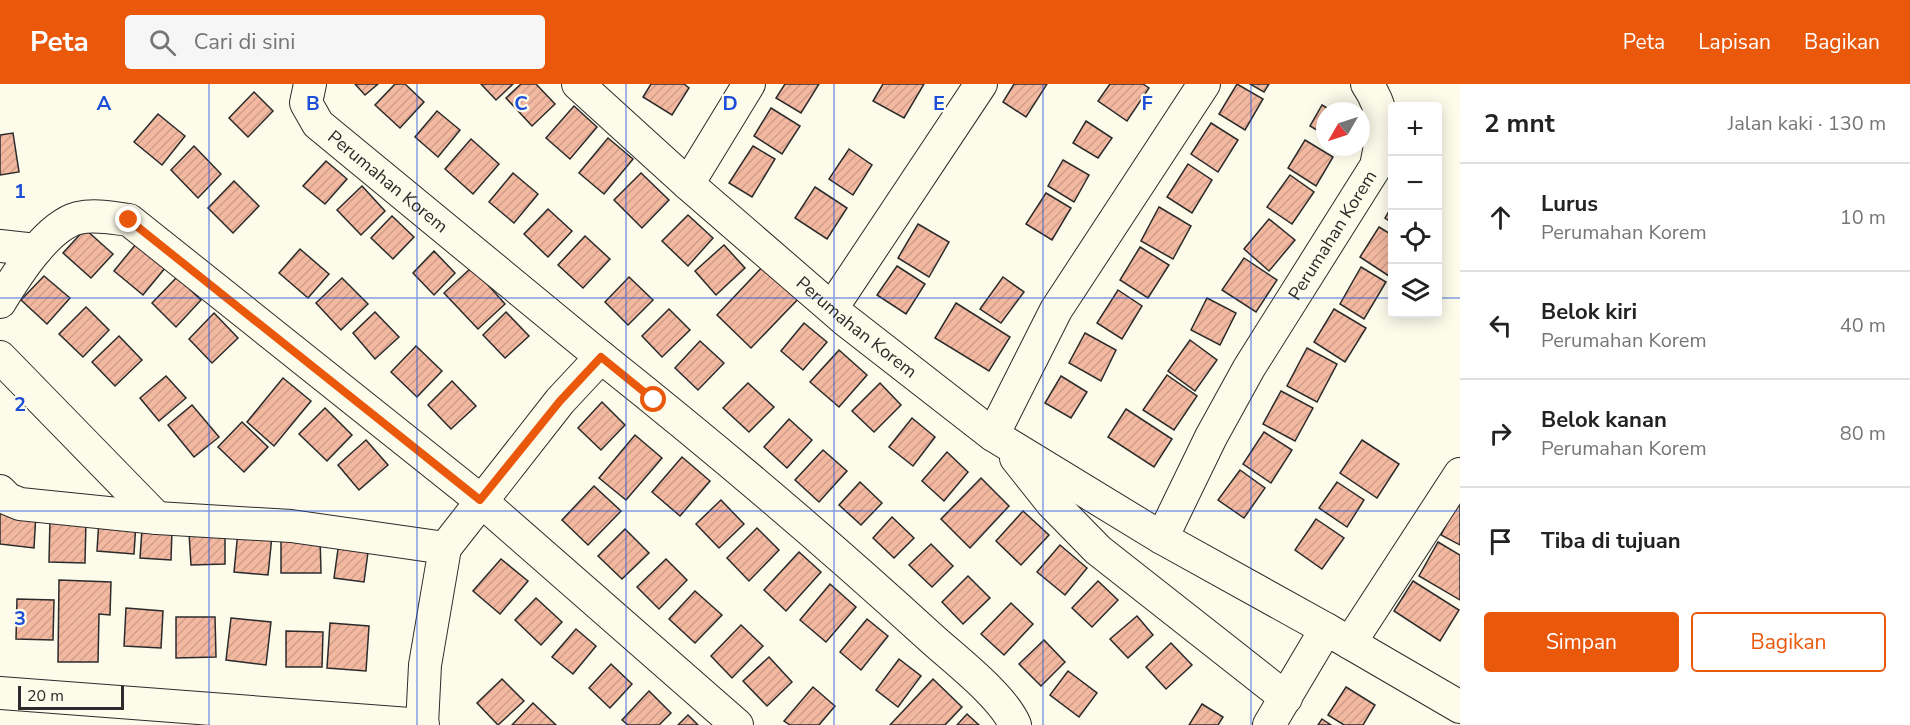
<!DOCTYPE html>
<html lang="id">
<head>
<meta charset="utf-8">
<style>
	:root { --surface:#fff; --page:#f6f6f6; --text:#222; --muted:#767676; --line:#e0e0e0; --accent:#ea580c }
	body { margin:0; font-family:"Nunito Sans",sans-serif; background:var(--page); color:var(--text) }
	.controls { position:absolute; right:18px; top:18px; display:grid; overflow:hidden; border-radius:6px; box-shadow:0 3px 15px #0003 }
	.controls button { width:54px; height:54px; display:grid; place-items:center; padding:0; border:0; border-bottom:2px solid var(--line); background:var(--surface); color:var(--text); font:30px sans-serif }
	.compass { position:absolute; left:1316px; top:18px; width:54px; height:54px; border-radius:50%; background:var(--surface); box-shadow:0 3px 15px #0003; rotate:231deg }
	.scale { position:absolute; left:18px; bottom:15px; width:106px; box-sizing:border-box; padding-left:6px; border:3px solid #2b2b2b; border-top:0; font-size:16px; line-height:21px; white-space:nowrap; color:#2b2b2b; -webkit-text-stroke:4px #fdfbea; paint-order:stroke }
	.stop { position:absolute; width:18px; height:18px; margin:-14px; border:4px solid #ea580c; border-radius:50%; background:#fff }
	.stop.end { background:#ea580c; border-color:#fff; box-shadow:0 2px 6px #0008 }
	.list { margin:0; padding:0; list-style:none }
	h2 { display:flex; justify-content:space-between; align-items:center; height:78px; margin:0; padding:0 24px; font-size:26px }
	h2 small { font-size:20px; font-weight:400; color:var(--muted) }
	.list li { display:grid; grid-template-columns:39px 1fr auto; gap:18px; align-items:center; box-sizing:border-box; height:108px; padding:0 24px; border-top:2px solid var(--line) }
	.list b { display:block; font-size:22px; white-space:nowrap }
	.list p { margin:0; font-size:20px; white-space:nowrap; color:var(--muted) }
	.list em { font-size:20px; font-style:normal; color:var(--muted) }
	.actions { display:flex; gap:12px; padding:18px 24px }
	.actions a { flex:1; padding:14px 0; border:2px solid var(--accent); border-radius:6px; text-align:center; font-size:21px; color:var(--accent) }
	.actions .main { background:var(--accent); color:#fff }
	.icon { flex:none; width:33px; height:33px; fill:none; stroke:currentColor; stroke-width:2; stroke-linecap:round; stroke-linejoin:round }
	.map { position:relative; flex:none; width:1460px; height:641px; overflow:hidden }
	header { display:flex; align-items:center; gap:36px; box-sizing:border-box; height:84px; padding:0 30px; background:var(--accent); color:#fff }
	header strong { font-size:28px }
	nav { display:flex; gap:33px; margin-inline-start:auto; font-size:21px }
	.search { width:420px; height:54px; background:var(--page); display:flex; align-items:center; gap:15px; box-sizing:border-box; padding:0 21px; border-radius:6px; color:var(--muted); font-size:22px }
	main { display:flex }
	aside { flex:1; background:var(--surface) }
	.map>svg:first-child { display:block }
	.building { fill:url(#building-hatch); stroke:#2b2b2b; stroke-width:1.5 }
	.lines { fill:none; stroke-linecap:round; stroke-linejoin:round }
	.minor-casing { stroke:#2b2b2b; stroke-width:34 }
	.minor { stroke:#fdfbea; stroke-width:32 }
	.route { stroke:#ea580c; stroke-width:8 }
	.grid { fill:none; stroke:#1d4ed8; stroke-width:1.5; stroke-opacity:0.55 }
	.labels { text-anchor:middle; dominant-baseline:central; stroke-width:4.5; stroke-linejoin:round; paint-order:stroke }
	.street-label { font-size:18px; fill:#2b2b2b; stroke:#fdfbea }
	.grid-label { font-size:20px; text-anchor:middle; font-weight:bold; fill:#1d4ed8; stroke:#fdfbea; stroke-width:4.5; stroke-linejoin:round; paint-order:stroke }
</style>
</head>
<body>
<header>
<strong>Peta</strong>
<div class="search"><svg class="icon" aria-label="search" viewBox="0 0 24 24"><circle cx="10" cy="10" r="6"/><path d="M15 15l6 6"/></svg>Cari di sini</div>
<nav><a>Peta</a><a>Lapisan</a><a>Bagikan</a></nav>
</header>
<main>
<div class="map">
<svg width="1460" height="641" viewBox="0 0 1460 641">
	<defs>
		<pattern id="building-hatch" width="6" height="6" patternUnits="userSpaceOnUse" patternTransform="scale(1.5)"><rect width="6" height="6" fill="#f2b8a0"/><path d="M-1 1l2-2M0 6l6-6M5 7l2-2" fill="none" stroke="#d09e8a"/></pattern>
	</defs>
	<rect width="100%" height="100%" fill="#fdfbea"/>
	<g class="building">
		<polygon points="355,0 378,0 365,11"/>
		<polygon points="395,0 405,0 424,18 400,44 375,21"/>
		<polygon points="481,0 513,0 496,16"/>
		<polygon points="521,0 536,0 555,20 532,42 506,14"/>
		<polygon points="651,0 684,0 689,4 672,31 643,13"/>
		<polygon points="785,0 819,0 801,29 776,14"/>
		<polygon points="883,0 924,0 904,34 873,17"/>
		<polygon points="1014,0 1047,0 1026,33 1003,18"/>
		<polygon points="1110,0 1143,0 1149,4 1127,37 1098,17"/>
		<polygon points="1237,0 1263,15 1245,46 1219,30"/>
		<polygon points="1250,0 1269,0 1264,8"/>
		<polygon points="254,8 273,27 248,53 229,34"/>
		<polygon points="1322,21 1332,27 1325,27 1325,51 1310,42"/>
		<polygon points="574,22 597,43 570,75 546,54"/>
		<polygon points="771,24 800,42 782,70 754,52"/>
		<polygon points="437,27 460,46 438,73 415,53"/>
		<polygon points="158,30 185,52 162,81 134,58"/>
		<polygon points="1086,37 1112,54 1098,74 1073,59"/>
		<polygon points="1211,39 1238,56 1218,88 1191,70"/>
		<polygon points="13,49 19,88 0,91 0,51"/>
		<polygon points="608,54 633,75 604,110 579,89"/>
		<polygon points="471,55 499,80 473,110 445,85"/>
		<polygon points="1305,56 1333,73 1316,102 1288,84"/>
		<polygon points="194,62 221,90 198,114 171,86"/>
		<polygon points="753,62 775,75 752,113 729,99"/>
		<polygon points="849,65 872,81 853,111 829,95"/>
		<polygon points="1063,76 1089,91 1074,118 1048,102"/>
		<polygon points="326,77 347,95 325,120 303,102"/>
		<polygon points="1188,80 1212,96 1192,129 1167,113"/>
		<polygon points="513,89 538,110 514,139 489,118"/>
		<polygon points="641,89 669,116 642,144 614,116"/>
		<polygon points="1290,91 1314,108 1292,140 1267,123"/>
		<polygon points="234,97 259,122 233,149 208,124"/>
		<polygon points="362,102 385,127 361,151 337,126"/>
		<polygon points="815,103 847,124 827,155 795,134"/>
		<polygon points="1046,109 1071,124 1052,156 1026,140"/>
		<polygon points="1392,122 1392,139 1385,134"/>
		<polygon points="1159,123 1191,142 1173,175 1141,157"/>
		<polygon points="548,125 572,147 548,173 524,150"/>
		<polygon points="688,131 713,154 688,182 662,157"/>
		<polygon points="392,132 414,153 393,175 371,154"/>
		<polygon points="1269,135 1295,156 1269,187 1244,165"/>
		<polygon points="918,140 949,158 929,193 898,174"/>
		<polygon points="1379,143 1392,151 1392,194 1360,173"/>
		<polygon points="85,145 113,170 91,194 63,169"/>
		<polygon points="585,152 610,175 583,204 558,181"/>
		<polygon points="136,160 165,184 143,211 114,187"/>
		<polygon points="724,161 745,184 716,211 695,187"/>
		<polygon points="1140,163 1169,181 1148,214 1120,196"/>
		<polygon points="300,165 329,190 308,214 279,189"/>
		<polygon points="434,167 455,189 434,211 413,189"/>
		<polygon points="1244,174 1277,196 1256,228 1222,206"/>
		<polygon points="766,179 801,212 751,264 717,231"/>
		<polygon points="897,182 925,200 906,230 877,211"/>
		<polygon points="472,183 505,220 478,245 444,209"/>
		<polygon points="1361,183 1386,198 1364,235 1340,220"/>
		<polygon points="44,192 70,214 47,240 21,216"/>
		<polygon points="177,193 201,216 176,243 152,219"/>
		<polygon points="629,193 653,216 628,241 605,218"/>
		<polygon points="1003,193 1024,208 1001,239 980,225"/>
		<polygon points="342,194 368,220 341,246 316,219"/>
		<polygon points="1118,206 1142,222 1122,255 1097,239"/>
		<polygon points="1207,214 1236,229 1220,261 1191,246"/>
		<polygon points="956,219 1010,253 989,287 935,254"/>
		<polygon points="86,223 109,246 83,273 59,250"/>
		<polygon points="669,225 690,246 662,273 642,252"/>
		<polygon points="1334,225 1366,244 1345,278 1314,258"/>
		<polygon points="375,228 399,253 375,275 353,249"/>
		<polygon points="506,228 529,252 505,274 483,251"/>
		<polygon points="214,229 238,254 212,279 189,255"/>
		<polygon points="804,239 827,258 803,286 781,267"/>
		<polygon points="1085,249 1116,266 1101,297 1069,279"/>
		<polygon points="119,252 142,276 115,302 92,278"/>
		<polygon points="1190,256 1217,276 1195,307 1168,287"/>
		<polygon points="700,257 724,279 698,306 675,284"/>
		<polygon points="416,262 442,287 417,313 391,288"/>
		<polygon points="1307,264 1337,280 1317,318 1287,302"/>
		<polygon points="839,266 867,291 839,323 810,298"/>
		<polygon points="1167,291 1197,312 1174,346 1143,326"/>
		<polygon points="166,292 186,314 159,337 140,314"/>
		<polygon points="1061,292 1087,308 1071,334 1045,319"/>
		<polygon points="283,294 311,317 274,362 247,338"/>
		<polygon points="452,297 476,322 451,345 428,321"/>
		<polygon points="748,299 774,323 749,348 723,324"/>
		<polygon points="880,299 901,321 874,348 852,327"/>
		<polygon points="1281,307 1313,324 1295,357 1263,340"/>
		<polygon points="602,318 625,341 601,366 578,344"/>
		<polygon points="192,321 219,353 194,373 168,341"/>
		<polygon points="325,324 352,351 327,377 299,350"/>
		<polygon points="1126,325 1172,355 1154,383 1108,353"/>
		<polygon points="912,334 935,353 913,382 889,363"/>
		<polygon points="789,335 812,356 787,384 764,363"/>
		<polygon points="242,338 268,363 244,388 218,363"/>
		<polygon points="1264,348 1292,366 1271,399 1243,380"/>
		<polygon points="635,351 662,374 626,416 599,394"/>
		<polygon points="366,356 388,381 359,406 338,381"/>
		<polygon points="1362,356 1399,380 1377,414 1340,389"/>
		<polygon points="823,366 847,387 819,418 795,396"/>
		<polygon points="947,368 968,388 944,417 922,397"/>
		<polygon points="682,373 710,397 680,432 652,408"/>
		<polygon points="1240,386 1265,404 1244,434 1218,416"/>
		<polygon points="981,394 1009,422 970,464 941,435"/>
		<polygon points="860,398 882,419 861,441 839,421"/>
		<polygon points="1337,398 1364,416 1347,443 1319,424"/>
		<polygon points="594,402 621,427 588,461 562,436"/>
		<polygon points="721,416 744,440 719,464 696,440"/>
		<polygon points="1459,416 1460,417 1460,461 1441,451"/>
		<polygon points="0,426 36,429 34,464 0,460"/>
		<polygon points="1023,427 1049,451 1021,481 996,457"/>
		<polygon points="892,433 914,454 894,474 873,454"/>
		<polygon points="50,434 86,436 85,479 49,478"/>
		<polygon points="99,435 136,438 134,470 97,467"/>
		<polygon points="1316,435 1344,454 1322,485 1295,466"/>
		<polygon points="757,444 779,466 749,497 727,474"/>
		<polygon points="142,445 172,446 171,476 140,474"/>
		<polygon points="625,445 649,469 622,495 598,472"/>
		<polygon points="238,447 272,452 268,491 234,488"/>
		<polygon points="225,448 225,480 191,481 189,449"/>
		<polygon points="320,452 321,489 281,489 281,453"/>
		<polygon points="339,458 369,461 364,498 334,494"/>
		<polygon points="1438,458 1460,471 1460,516 1419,492"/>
		<polygon points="931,460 953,482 932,503 909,481"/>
		<polygon points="1060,461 1087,484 1065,511 1037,488"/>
		<polygon points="799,468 821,488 786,527 764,506"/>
		<polygon points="501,475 528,497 500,530 473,507"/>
		<polygon points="666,475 687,496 659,525 637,503"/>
		<polygon points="968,492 990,514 963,540 942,518"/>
		<polygon points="59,496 111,498 110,531 99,530 98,578 58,578"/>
		<polygon points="1098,497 1118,516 1092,543 1072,524"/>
		<polygon points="1413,497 1459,526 1440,557 1394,527"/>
		<polygon points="830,500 856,523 826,558 800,536"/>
		<polygon points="695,507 722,531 695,559 669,535"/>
		<polygon points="536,514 562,538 541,561 515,536"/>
		<polygon points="17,515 54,516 53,556 16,555"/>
		<polygon points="1011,519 1033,540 1004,571 981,550"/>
		<polygon points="126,524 163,527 161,564 124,562"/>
		<polygon points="1137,532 1153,551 1128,574 1110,555"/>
		<polygon points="176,533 215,533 216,573 176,574"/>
		<polygon points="231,534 271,538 266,581 226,576"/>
		<polygon points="867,535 888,552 861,586 840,568"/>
		<polygon points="330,539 369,542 366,587 327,584"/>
		<polygon points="741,541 763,562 732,594 711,572"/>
		<polygon points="576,545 596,562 573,590 552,573"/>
		<polygon points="286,547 323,548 322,583 286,583"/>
		<polygon points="1044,556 1065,578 1041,602 1019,580"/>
		<polygon points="1171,559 1192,581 1166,605 1146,583"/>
		<polygon points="769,573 792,598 767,622 743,597"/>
		<polygon points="899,575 921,592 898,623 876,606"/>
		<polygon points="611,580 632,600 610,624 589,604"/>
		<polygon points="1068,587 1097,609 1079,633 1050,611"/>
		<polygon points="502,595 524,617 498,641 477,619"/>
		<polygon points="933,595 962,623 945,641 890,641"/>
		<polygon points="813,603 835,622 819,641 790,641 784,637"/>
		<polygon points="1346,603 1375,621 1363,641 1344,641 1328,631"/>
		<polygon points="649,607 671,629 659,641 628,641 622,636"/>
		<polygon points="533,619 556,641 512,641"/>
		<polygon points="1202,620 1223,633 1218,641 1189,641"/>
		<polygon points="967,630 979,641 957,641"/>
		<polygon points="688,631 698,641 678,641"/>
		<polygon points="1322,635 1331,641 1318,641"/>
	</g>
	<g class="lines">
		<g class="minor-casing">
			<g id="minor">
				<path id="s1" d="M310,0L306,19L318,40L601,273"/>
				<path id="s2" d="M578,0L688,100L844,235L993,351L1162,454L1326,545"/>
				<polyline points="688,100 749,0"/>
				<polyline points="0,162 36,166"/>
				<path d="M0,218C16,192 47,142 78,134C95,130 113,134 129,136L480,416L737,641"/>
				<polyline points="832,224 981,0"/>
				<polyline points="0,273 157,434"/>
				<polyline points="993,351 1056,226 1204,0"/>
				<polyline points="1016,374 1051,418 1098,466 1286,614"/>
				<polyline points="0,407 8,415 20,420 157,434 291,442 445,464"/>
				<path id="s3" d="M1162,454L1211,353L1249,284L1376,82C1383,49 1387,29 1367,0"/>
				<polyline points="1350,559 1460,390"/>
				<polyline points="0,609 423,641"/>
				<path d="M422,641L425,581L445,464L560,317L601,273C714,363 824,456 930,553C954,575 1003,612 1015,641"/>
				<polyline points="1269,641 1326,545 1460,623"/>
			</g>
		</g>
		<use href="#minor" class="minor"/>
	</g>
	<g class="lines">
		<polyline class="route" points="129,136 480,416 560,317 601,273 654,316"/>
	</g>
	<path class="grid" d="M209,0V641M417,0V641M626,0V641M834,0V641M1043,0V641M1251,0V641M0,214H1392M1438,214H1460M0,427H1460"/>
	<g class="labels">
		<g class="street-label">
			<text stroke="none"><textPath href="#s1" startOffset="134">Perumahan Korem</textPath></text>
			<text stroke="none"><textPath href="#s3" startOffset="348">Perumahan Korem</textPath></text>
			<text stroke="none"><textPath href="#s2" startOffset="370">Perumahan Korem</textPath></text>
		</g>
	</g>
	<g class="grid-label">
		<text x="104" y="26">A</text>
		<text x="313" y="26">B</text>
		<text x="521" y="26">C</text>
		<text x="730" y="26">D</text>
		<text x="939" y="26">E</text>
		<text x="1147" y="26">F</text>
		<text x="20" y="114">1</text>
		<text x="20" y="327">2</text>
		<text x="20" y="541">3</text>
	</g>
</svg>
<div class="controls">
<button>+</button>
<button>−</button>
<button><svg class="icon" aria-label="locate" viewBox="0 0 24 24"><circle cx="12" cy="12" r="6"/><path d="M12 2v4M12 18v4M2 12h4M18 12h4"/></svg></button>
<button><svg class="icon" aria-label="layers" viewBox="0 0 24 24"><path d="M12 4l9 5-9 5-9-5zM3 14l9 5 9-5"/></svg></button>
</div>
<svg class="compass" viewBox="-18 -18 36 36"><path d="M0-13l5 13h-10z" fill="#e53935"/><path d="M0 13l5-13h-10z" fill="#767676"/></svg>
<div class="scale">20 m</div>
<div class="stop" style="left:654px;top:316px"></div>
<div class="stop end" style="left:129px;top:136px"></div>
</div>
<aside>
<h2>2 mnt<small>Jalan kaki · 130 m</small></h2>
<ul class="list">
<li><svg class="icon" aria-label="ahead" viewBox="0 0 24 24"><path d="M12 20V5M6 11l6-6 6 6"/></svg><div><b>Lurus</b><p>Perumahan Korem</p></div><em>10 m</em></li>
<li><svg class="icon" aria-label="left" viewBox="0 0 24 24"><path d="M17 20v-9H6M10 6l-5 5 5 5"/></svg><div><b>Belok kiri</b><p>Perumahan Korem</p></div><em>40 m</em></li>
<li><svg class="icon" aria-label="right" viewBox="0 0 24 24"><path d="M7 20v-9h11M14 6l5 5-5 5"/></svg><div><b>Belok kanan</b><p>Perumahan Korem</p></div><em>80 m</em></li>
<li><svg class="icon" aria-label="arrive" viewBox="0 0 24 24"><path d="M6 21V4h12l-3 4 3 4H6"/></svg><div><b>Tiba di tujuan</b></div></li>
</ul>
<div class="actions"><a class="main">Simpan</a><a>Bagikan</a></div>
</aside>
</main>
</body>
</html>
